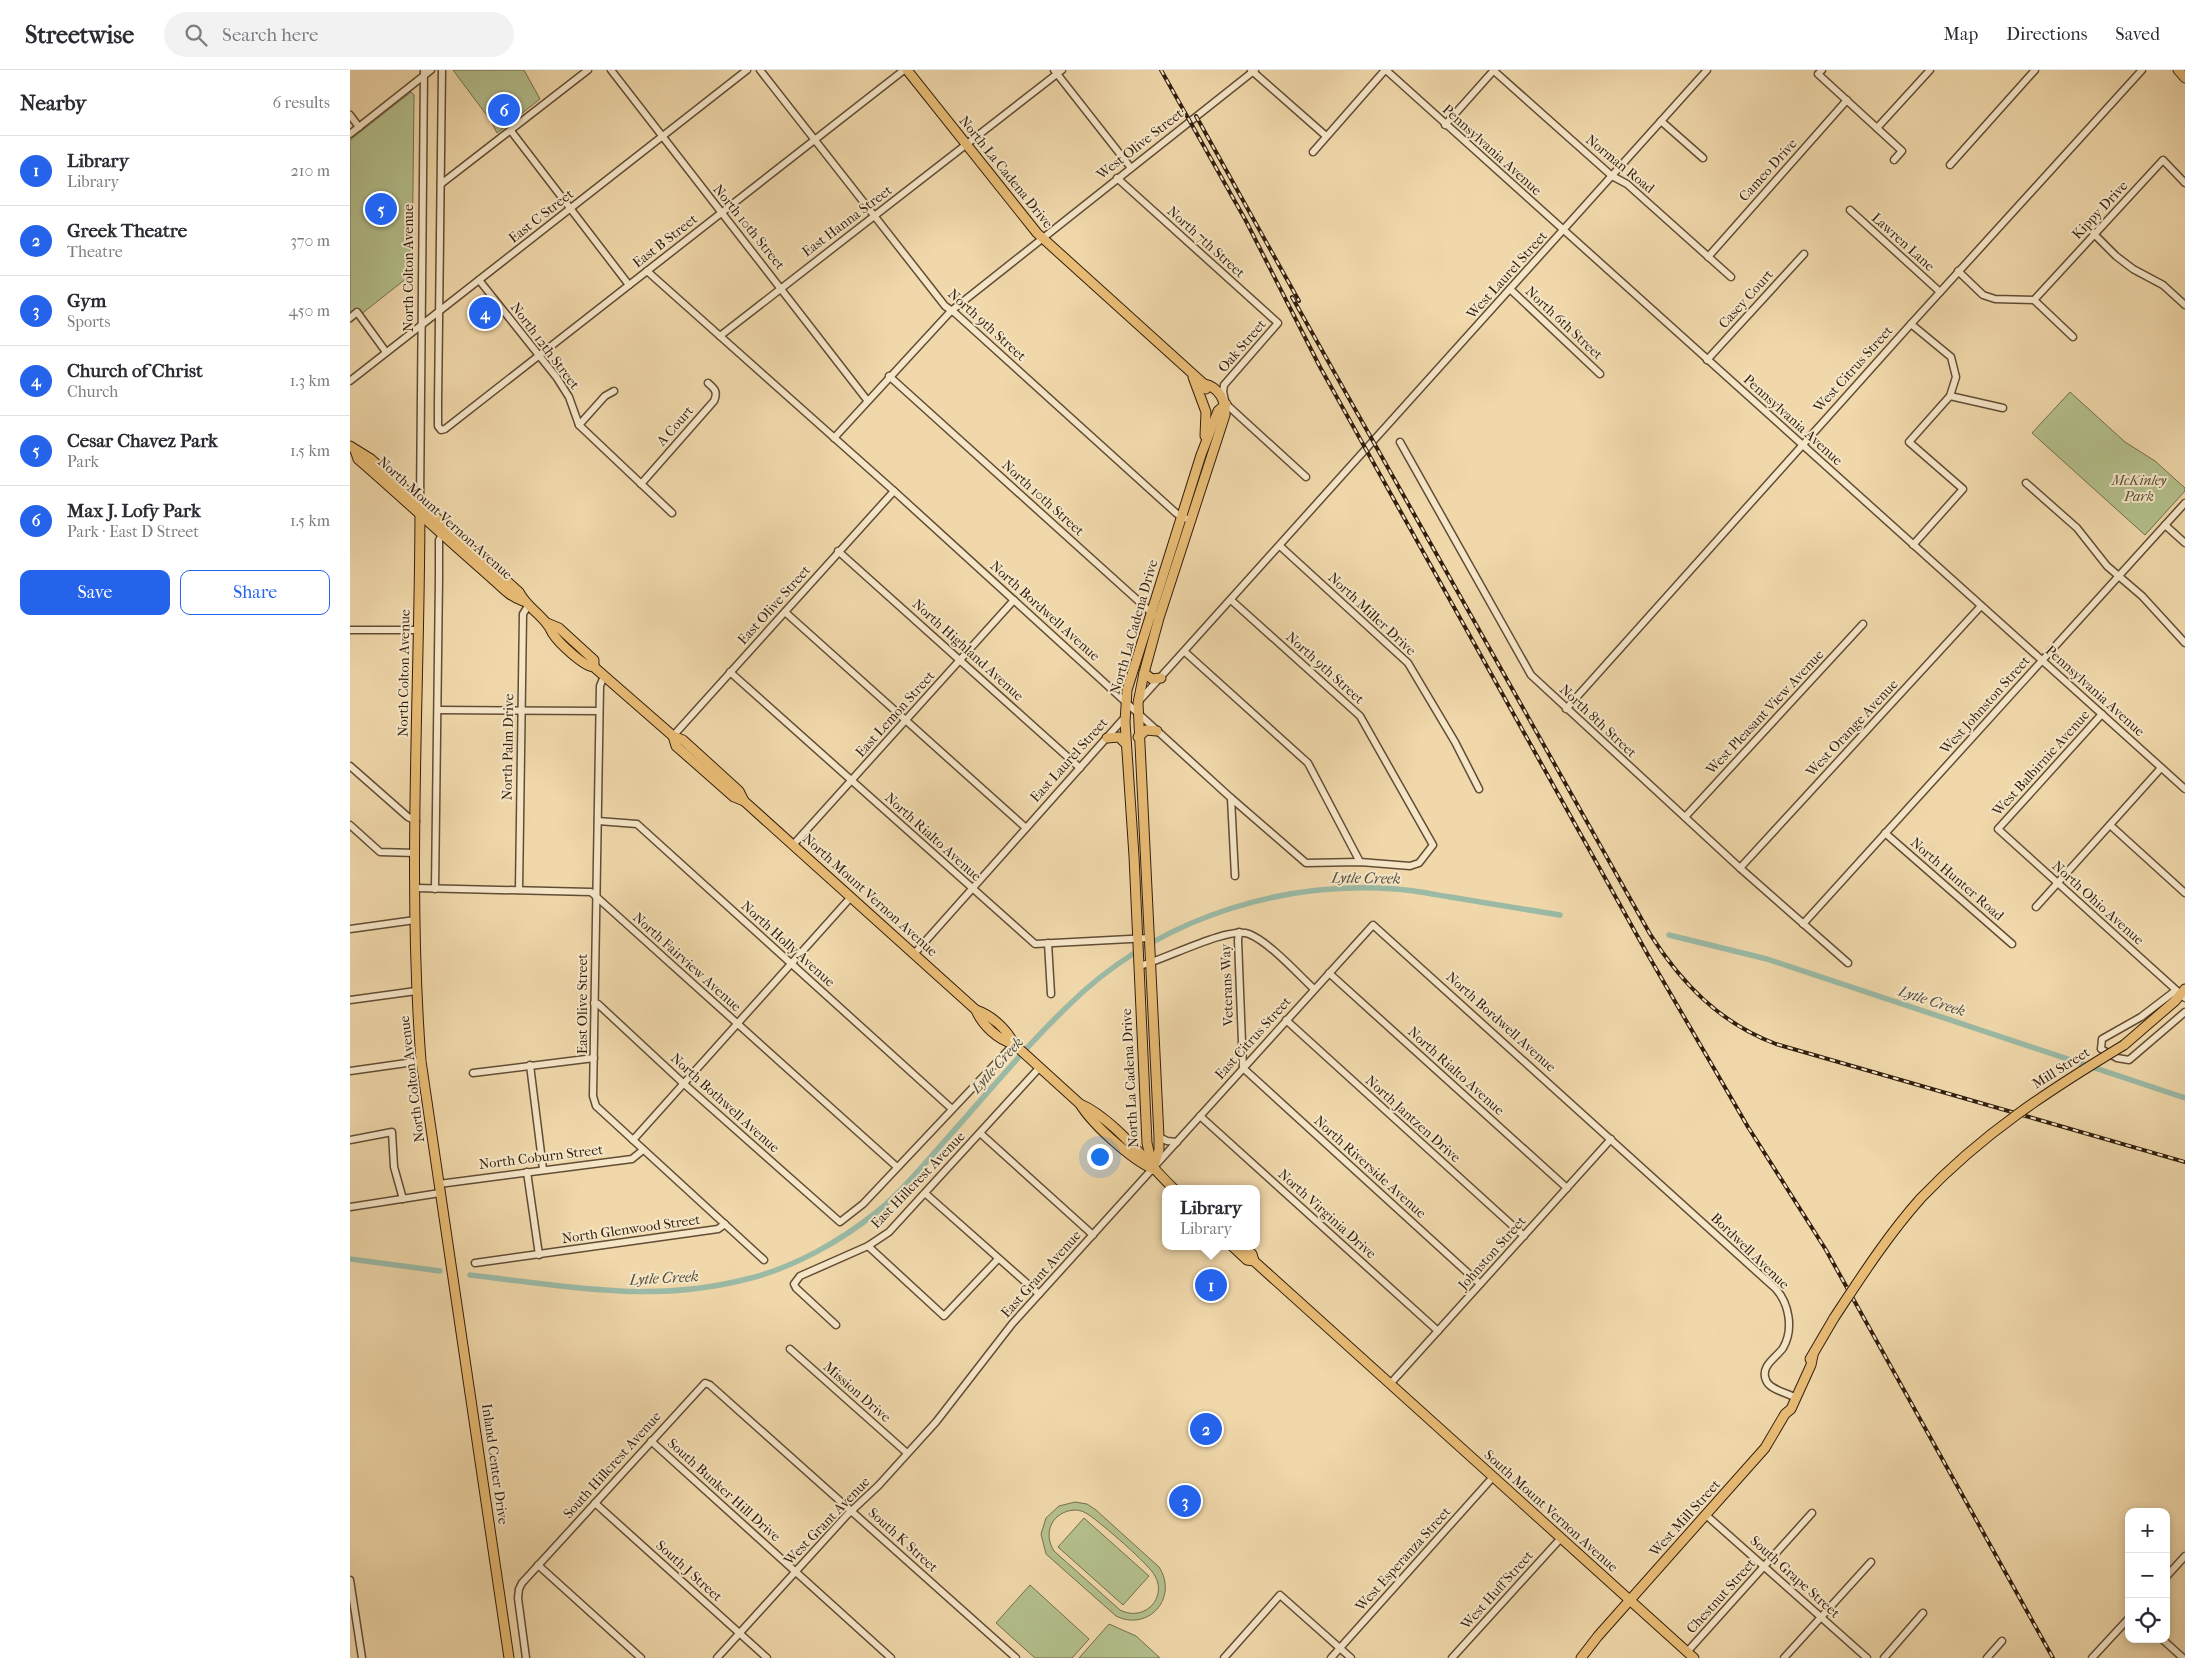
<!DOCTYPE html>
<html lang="en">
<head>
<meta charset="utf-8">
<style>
	:root { --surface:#fff; --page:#f2f2f3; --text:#2b2b33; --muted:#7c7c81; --line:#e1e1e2; --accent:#2563eb }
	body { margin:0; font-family:"IM FELL French Canon",serif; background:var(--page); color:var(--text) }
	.controls { position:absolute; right:15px; bottom:15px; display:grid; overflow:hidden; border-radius:10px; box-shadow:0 2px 8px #0003 }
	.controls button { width:45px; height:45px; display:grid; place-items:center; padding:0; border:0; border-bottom:1px solid var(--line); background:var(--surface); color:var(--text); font:25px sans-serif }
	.you { position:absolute; left:749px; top:1086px; width:18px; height:18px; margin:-12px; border:4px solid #fff; border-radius:50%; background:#1a73e8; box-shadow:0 0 0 8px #1a73e833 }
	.badge { display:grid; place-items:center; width:32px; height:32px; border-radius:50%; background:var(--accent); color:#fff; font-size:16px; font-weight:700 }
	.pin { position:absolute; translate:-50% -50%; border:2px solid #fff; box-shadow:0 1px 5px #0006 }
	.popup { position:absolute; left:812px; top:1115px; width:98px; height:65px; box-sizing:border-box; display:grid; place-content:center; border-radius:10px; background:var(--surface); filter:drop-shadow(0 1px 4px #0005); font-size:16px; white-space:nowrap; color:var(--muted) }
	.popup b { font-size:19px; color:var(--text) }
	.popup::after { content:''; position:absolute; left:50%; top:100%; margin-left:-10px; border:10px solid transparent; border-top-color:var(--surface) }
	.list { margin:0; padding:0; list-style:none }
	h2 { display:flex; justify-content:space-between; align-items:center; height:65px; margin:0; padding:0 20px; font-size:21px }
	h2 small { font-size:16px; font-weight:400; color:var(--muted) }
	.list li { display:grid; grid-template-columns:32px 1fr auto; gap:15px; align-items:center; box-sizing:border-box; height:70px; padding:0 20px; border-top:1px solid var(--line) }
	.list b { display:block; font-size:19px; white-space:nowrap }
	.list p { margin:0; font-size:16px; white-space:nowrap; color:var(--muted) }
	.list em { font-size:16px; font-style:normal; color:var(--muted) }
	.actions { display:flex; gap:10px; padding:15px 20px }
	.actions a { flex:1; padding:11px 0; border:1px solid var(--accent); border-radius:10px; text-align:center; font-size:18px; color:var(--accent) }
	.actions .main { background:var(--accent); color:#fff }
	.icon { flex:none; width:28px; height:28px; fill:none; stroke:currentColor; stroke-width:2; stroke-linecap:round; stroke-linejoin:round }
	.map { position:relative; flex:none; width:1835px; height:1588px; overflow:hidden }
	header { display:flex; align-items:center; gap:30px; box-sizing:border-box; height:70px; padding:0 25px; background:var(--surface); border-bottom:1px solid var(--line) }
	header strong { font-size:24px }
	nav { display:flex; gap:28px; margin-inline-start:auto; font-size:18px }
	.search { width:350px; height:45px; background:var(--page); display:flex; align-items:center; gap:12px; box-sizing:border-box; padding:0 18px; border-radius:28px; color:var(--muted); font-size:19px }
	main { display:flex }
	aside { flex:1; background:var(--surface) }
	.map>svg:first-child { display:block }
	.green { fill:#b4c08d; stroke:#736f4e; fill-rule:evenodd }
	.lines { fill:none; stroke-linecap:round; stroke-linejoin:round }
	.canal { stroke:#9bbaa6; stroke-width:5.5 }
	.minor-casing { stroke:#624c35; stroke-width:9 }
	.major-casing { stroke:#321e0e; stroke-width:11 }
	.minor { stroke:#f5e6c8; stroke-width:6 }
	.major { stroke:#e8bc75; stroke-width:9 }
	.rail-casing { stroke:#321e0e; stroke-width:4 }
	.rail { stroke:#f5e6c8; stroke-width:2; stroke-dasharray:5.5; stroke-linecap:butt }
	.major-bridge-casing { stroke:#321e0e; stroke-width:11; stroke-linecap:butt }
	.major-bridge { stroke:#e8bc75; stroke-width:9 }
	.labels { text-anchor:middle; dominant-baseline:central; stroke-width:4; stroke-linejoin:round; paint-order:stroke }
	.street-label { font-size:14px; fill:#321e0e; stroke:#f5e6c8 }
	.park-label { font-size:14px; font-style:italic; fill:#594f34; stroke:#f5e6c8 }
	.water-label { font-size:15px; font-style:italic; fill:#524d3c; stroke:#f5e6c8 }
</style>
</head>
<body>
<header>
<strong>Streetwise</strong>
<div class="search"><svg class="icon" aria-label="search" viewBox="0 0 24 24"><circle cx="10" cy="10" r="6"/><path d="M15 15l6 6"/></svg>Search here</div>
<nav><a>Map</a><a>Directions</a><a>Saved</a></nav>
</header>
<main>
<aside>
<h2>Nearby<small>6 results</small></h2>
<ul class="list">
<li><span class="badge">1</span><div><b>Library</b><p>Library</p></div><em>210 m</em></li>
<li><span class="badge">2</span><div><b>Greek Theatre</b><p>Theatre</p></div><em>370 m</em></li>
<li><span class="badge">3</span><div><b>Gym</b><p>Sports</p></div><em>450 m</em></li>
<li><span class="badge">4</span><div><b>Church of Christ</b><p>Church</p></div><em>1.3 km</em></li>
<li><span class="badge">5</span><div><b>Cesar Chavez Park</b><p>Park</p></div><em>1.5 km</em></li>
<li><span class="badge">6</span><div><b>Max J. Lofy Park</b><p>Park · East D Street</p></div><em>1.5 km</em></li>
</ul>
<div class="actions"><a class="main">Save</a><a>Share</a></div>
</aside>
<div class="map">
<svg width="1835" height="1588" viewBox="0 0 1835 1588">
	<rect width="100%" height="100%" fill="#f0d8aa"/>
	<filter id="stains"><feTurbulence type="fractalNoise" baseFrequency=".004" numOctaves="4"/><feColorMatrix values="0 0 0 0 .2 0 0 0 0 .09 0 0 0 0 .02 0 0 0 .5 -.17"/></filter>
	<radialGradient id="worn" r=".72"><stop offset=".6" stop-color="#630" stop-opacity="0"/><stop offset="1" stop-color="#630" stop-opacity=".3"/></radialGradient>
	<g class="green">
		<polygon points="103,0 174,0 190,29 147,63 141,51"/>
		<polygon points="61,22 64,25 62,204 0,253 0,70"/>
		<polygon points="1720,322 1775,372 1805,391 1835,418 1835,421 1795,465 1682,363"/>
		<path d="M725,1432L737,1434L746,1440L809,1497C829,1528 798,1562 766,1546L696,1484L691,1464L696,1448L709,1436ZM725,1440C730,1440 735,1442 739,1445C751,1453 800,1495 805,1506C812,1518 808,1533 796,1540C787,1545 778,1544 770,1540L704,1481C692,1462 703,1441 725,1440Z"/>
		<polygon points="734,1448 799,1506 773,1535 708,1477"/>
		<polygon points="680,1515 739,1569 722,1588 685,1588 646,1553"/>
		<polygon points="759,1554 786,1566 810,1588 729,1588"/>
	</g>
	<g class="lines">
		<g class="canal">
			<polyline points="1319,865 1417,889 1835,1028"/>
			<polyline points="0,1189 90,1201"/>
			<path d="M120,1205C216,1216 301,1234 397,1209C443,1198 491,1171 528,1141C554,1119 577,1091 600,1065C644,1016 686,964 735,920C819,846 934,811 1045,819C1063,820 1082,824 1100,827C1136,833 1173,839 1210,845"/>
		</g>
		<g class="minor-casing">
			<g id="minor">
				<polyline points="92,0 88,334 88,356 91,360 95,359 554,0"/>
				<polyline points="261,0 517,330"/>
				<polyline points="410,0 595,236 605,243 826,443 831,447 841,450"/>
				<polyline points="704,0 781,98"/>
				<polyline points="901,0 976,66"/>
				<polyline points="1036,0 1835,719"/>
				<polyline points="1143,0 1262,106 1277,114 1381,207"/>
				<polyline points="1472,0 1468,4 1552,81 1544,90"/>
				<polyline points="0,45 9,57"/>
				<polyline points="1311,51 1353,88"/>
				<polyline points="1095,55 1144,0"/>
				<polyline points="1527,58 1580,0"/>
				<polyline points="161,61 279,215"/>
				<polyline points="0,64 81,0"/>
				<polyline points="963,82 1035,0"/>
				<polyline points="1600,95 1685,0"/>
				<polyline points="767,108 928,253 874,315 873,322 876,334 956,407"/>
				<polyline points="91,114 238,0"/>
				<polyline points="1500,140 1590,222"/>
				<polyline points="1744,164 1766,186 1783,199 1813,215 1835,235"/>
				<polyline points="1358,187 1497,30"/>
				<polyline points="297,201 544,421 881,728 956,793 1010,792 1060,796 1069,793 1083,775 1010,646 881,530"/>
				<polyline points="1608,201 1633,225 1645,229 1684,230 1723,267"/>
				<polyline points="129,210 207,308 219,327 229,355 322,443"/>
				<polyline points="1160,219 1250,304"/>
				<polyline points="1684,230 1813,90 1835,113"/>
				<polyline points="0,248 7,242 36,282"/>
				<polyline points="1561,254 1601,287 1606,307 1600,326 1559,372 1613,419 1563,475"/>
				<polyline points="370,266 712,0"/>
				<polyline points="1357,290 1454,184"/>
				<polyline points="539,306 804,545"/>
				<polyline points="0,311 397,0"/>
				<polyline points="1600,326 1653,338"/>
				<polyline points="229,355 255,326 264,321"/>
				<polyline points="484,368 601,241 905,0"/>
				<polyline points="1050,372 1181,605 1390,798 1498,893"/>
				<polyline points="1676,413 1727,458 1757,496 1792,526 1835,573"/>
				<path d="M291,414L364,331C368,322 365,319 358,313"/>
				<polyline points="70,433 74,0"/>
				<polyline points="1815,455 1835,473"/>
				<polyline points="930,476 1058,593 1105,672 1129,719"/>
				<polyline points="488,481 730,698"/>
				<polyline points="435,542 676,758"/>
				<polyline points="0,560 68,560"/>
				<polyline points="835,582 958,693 1010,792"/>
				<polyline points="380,602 685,874 799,868"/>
				<polyline points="254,606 250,616 243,1026 246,1036 414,1190"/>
				<polyline points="789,631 1357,0"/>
				<polyline points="1216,639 1561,254 1792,0"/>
				<polyline points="88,640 249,641"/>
				<polyline points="1752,644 1648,759 1835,928"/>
				<polyline points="323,666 544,421"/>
				<polyline points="0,696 58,747 66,751"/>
				<polyline points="881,728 885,806"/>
				<polyline points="1335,747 1513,554"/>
				<polyline points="248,751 287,754 602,1039"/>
				<polyline points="0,755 30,782 65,783"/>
				<polyline points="1760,755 1835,823"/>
				<polyline points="1535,763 1662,874"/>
				<polyline points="443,775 664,530"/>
				<polyline points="1390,798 1631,536"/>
				<polyline points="66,818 241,822 547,1097"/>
				<polyline points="85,819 89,508 89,470 92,465"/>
				<polyline points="169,820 173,544 178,536"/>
				<polyline points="1686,837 1811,698"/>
				<polyline points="1453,854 1835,433"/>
				<polyline points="0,859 65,850"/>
				<polyline points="889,862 888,870 893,998 1130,1214"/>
				<polyline points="698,873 701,924"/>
				<polyline points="564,884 776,646"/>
				<path d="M789,896C815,890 877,856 899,864C919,872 947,903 964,919"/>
				<polyline points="979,903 1217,1118"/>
				<polyline points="1825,921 1791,947 1752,969 1751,979 1767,988 1779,990 1835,942"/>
				<polyline points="0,930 66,921"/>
				<polyline points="244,933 248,934 333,1013 490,1152 513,1134 664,974"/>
				<polyline points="936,950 1174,1166"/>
				<polyline points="180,995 193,1099"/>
				<polyline points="0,1001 71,991"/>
				<polyline points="123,1003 244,988"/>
				<polyline points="850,1046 1088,1261"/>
				<polyline points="630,1063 743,1165"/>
				<polyline points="809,1067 817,1071 827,1072"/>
				<polyline points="0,1070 42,1062 44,1097 53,1129"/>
				<polyline points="283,1070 501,827"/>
				<polyline points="177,1102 189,1185"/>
				<polyline points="89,1114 282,1089 293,1080"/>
				<polyline points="576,1124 689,1224"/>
				<polyline points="0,1137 90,1123"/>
				<polyline points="518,1176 594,1246 648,1189"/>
				<polyline points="125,1193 368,1159 375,1154"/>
				<polyline points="486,1255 446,1218 444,1214 450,1206 518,1176 539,1162 690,997"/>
				<polyline points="440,1279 557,1383"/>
				<polyline points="1040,1314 1261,1069"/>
				<polyline points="301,1371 541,1588"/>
				<polyline points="245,1433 417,1588"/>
				<polyline points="1356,1445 1517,1588"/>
				<polyline points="188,1495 291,1588"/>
				<polyline points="1816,1507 1835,1486"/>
				<polyline points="0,1510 12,1588"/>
				<polyline points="1812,1569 1833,1588"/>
				<polyline points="1337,1582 1462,1443"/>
				<polyline points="176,1588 168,1528 169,1519 172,1513 355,1313 360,1315 666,1588"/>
				<path d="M367,1588L497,1445L528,1416L586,1352L662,1254L1023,855L1426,1219C1439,1234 1444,1259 1433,1278C1426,1288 1410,1296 1416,1310C1419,1319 1434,1322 1442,1326"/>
				<polyline points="874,1588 930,1525 1001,1588"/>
				<polyline points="981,1588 1143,1407"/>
				<polyline points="1102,1588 1211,1468"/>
				<polyline points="1434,1588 1521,1492"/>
				<polyline points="1534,1588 1573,1543"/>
				<polyline points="1637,1588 1652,1571"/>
				<polyline points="1742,1588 1779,1548"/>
			</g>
		</g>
		<g class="major-casing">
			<g id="major">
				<polyline points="557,0 687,163 854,314 856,319"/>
				<polyline points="1828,0 1835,8"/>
				<polyline points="843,307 856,342 855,366"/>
				<path d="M0,376L21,389L169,522C176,536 188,542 197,554C200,557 201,561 203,564C209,573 234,597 244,597L323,666L333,670L389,721L394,731L626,940C632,955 648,970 664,974"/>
				<path d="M5,380L8,389C52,427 93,466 137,504C149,514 158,526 173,531"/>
				<path d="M70,433C70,619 57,805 71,991L159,1588"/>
				<polyline points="197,553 209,558 244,590 244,597"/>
				<polyline points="794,603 802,609 811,608"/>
				<polyline points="323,666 326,676 384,727 394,731"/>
				<polyline points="788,667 796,660 807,661"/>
				<polyline points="757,668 769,667 776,674"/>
				<path d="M626,940C641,945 657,959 664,974L730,1034C743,1055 781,1089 803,1099"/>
				<polyline points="1774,975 1825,931 1835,919"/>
				<path d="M730,1034C762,1047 798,1094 824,1119"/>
				<path d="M803,1099L809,1080V1067L788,633L794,603L809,548L875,345C876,331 869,317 854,314"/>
				<polyline points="803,1099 797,1073 784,786 775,652 777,620 851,385 868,341 876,334"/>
				<polyline points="882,1176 897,1190 904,1191 1344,1588"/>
				<polyline points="893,1176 902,1184 904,1191"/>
				<polyline points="1460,1289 1484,1248"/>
				<polyline points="1231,1588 1248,1566 1415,1378 1435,1344 1441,1339 1461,1295 1463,1285"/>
			</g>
		</g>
		<use href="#minor" class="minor"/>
		<use href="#major" class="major"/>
		<g class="rail-casing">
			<g id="rail">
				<polyline points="811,0 896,151 970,297 1298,885 1398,1057 1476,1180 1703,1588"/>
				<polyline points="846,46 949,231"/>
				<path d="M942,227L1300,864C1332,914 1370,953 1426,974L1835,1092"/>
			</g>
		</g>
		<use href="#rail" class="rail"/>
		<g class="major-bridge-casing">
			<path id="major-bridge" d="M1484,1248C1511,1207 1538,1165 1571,1128C1633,1063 1698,1021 1774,975"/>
		</g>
		<use href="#major-bridge" class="major-bridge"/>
	</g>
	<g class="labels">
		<g class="street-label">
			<text transform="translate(790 74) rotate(-38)">West Olive Street</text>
			<text transform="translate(1142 80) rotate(42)">Pennsylvania Avenue</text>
			<text transform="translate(1270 94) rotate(39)">Norman Road</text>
			<text transform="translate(1418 100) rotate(-48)">Cameo Drive</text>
			<text transform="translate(656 102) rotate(51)">North La Cadena Drive</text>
			<text transform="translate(1750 140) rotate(-47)">Kippy Drive</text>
			<text transform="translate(191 146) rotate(-38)">East C Street</text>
			<text transform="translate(497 151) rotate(-37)">East Hanna Street</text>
			<text transform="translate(399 157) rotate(51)">North 10th Street</text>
			<text transform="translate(315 171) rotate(-38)">East B Street</text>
			<text transform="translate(856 172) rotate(42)">North 7th Street</text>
			<text transform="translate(1553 172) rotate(42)">Lawren Lane</text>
			<text transform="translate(58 198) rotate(-90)">North Colton Avenue</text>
			<text transform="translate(1157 205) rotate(-48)">West Laurel Street</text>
			<text transform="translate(1396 229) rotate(-48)">Casey Court</text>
			<text transform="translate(1214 253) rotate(43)">North 6th Street</text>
			<text transform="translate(637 255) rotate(42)">North 9th Street</text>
			<text transform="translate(195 276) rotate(53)">North 12th Street</text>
			<text transform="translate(892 276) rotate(-49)">Oak Street</text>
			<text transform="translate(1503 299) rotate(-48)">West Citrus Street</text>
			<text transform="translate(1443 350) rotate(42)">Pennsylvania Avenue</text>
			<text transform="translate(325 356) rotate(-49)">A Court</text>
			<text transform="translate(693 428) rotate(42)">North 10th Street</text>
			<text transform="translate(95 448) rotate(42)">North Mount Vernon Avenue</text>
			<text transform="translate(424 535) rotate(-48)">East Olive Street</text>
			<text transform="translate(695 541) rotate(42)">North Bordwell Avenue</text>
			<text transform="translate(1022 544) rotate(43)">North Miller Drive</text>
			<text transform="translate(784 557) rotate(-74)">North La Cadena Drive</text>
			<text transform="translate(618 580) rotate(42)">North Highland Avenue</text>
			<text transform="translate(975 598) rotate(42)">North 9th Street</text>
			<text transform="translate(54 603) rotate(-89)">North Colton Avenue</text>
			<text transform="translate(1745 621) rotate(42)">Pennsylvania Avenue</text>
			<text transform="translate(1635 635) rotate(-48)">West Johnston Street</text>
			<text transform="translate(1415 642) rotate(-47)">West Pleasant View Avenue</text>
			<text transform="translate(545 644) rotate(-48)">East Lemon Street</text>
			<text transform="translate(1248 651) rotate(43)">North 8th Street</text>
			<text transform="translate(1502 658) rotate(-47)">West Orange Avenue</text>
			<text transform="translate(158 677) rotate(-89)">North Palm Drive</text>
			<text transform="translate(719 690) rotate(-48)">East Laurel Street</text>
			<text transform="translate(1691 693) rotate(-48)">West Balbirnie Avenue</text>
			<text transform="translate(583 767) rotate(42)">North Rialto Avenue</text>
			<text transform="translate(1607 809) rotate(41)">North Hunter Road</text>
			<text transform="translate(520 825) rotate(42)">North Mount Vernon Avenue</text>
			<text transform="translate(1748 833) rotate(42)">North Ohio Avenue</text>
			<text transform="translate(438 874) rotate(42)">North Holly Avenue</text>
			<text transform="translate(337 892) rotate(42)">North Fairview Avenue</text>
			<text transform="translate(877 915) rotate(-92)">Veterans Way</text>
			<text transform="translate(232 934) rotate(-90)">East Olive Street</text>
			<text transform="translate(1151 952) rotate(42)">North Bordwell Avenue</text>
			<text transform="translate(903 968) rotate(-48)">East Citrus Street</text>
			<text transform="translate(1711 998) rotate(-32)">Mill Street</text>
			<text transform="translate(1106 1001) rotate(42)">North Rialto Avenue</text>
			<text transform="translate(780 1008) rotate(-93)">North La Cadena Drive</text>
			<text transform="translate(62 1009) rotate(-97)">North Colton Avenue</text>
			<text transform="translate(375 1033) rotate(42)">North Bothwell Avenue</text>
			<text transform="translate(1063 1049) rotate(42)">North Jantzen Drive</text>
			<text transform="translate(191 1087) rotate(-7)">North Coburn Street</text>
			<text transform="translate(1020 1097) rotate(42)">North Riverside Avenue</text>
			<text transform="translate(568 1110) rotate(-46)">East Hillcrest Avenue</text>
			<text transform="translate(977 1144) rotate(42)">North Virginia Drive</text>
			<text transform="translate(281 1159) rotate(-8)">North Glenwood Street</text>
			<text transform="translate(1400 1181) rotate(44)">Bordwell Avenue</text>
			<text transform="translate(1142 1183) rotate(-48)">Johnston Street</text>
			<text transform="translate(691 1204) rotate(-48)">East Grant Avenue</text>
			<text transform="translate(507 1322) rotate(41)">Mission Drive</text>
			<text transform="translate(145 1394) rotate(82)">Inland Center Drive</text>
			<text transform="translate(262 1395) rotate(-48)">South Hillcrest Avenue</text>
			<text transform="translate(374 1420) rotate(42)">South Bunker Hill Drive</text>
			<text transform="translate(1201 1441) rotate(42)">South Mount Vernon Avenue</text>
			<text transform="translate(1335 1448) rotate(-48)">West Mill Street</text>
			<text transform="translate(477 1451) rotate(-46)">West Grant Avenue</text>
			<text transform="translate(553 1470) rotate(42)">South K Street</text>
			<text transform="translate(1053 1489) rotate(-48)">West Esperanza Street</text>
			<text transform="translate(339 1501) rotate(42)">South J Street</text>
			<text transform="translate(1445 1507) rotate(42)">South Grape Street</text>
			<text transform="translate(1147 1520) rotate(-48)">West Huff Street</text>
			<text transform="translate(1371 1526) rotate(-48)">Chestnut Street</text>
		</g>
		<g class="park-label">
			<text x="1789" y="410">McKinley<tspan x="1789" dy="16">Park</tspan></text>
		</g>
		<g class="water-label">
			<text transform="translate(1016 808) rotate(1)">Lytle Creek</text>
			<text transform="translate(1582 931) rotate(18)">Lytle Creek</text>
			<text transform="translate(647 995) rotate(-48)">Lytle Creek</text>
			<text transform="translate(314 1208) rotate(-3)">Lytle Creek</text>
		</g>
	</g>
	<rect width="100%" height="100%" filter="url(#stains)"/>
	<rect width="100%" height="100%" fill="url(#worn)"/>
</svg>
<div class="controls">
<button>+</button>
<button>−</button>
<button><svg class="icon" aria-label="locate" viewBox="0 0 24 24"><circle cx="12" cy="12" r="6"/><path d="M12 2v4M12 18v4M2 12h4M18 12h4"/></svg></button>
</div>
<div class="you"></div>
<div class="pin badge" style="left:861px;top:1215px">1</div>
<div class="popup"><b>Library</b>Library</div>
<div class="pin badge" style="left:856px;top:1359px">2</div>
<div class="pin badge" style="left:835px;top:1431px">3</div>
<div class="pin badge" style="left:135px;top:243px">4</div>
<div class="pin badge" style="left:31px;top:139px">5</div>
<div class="pin badge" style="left:154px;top:40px">6</div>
</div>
</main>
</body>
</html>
